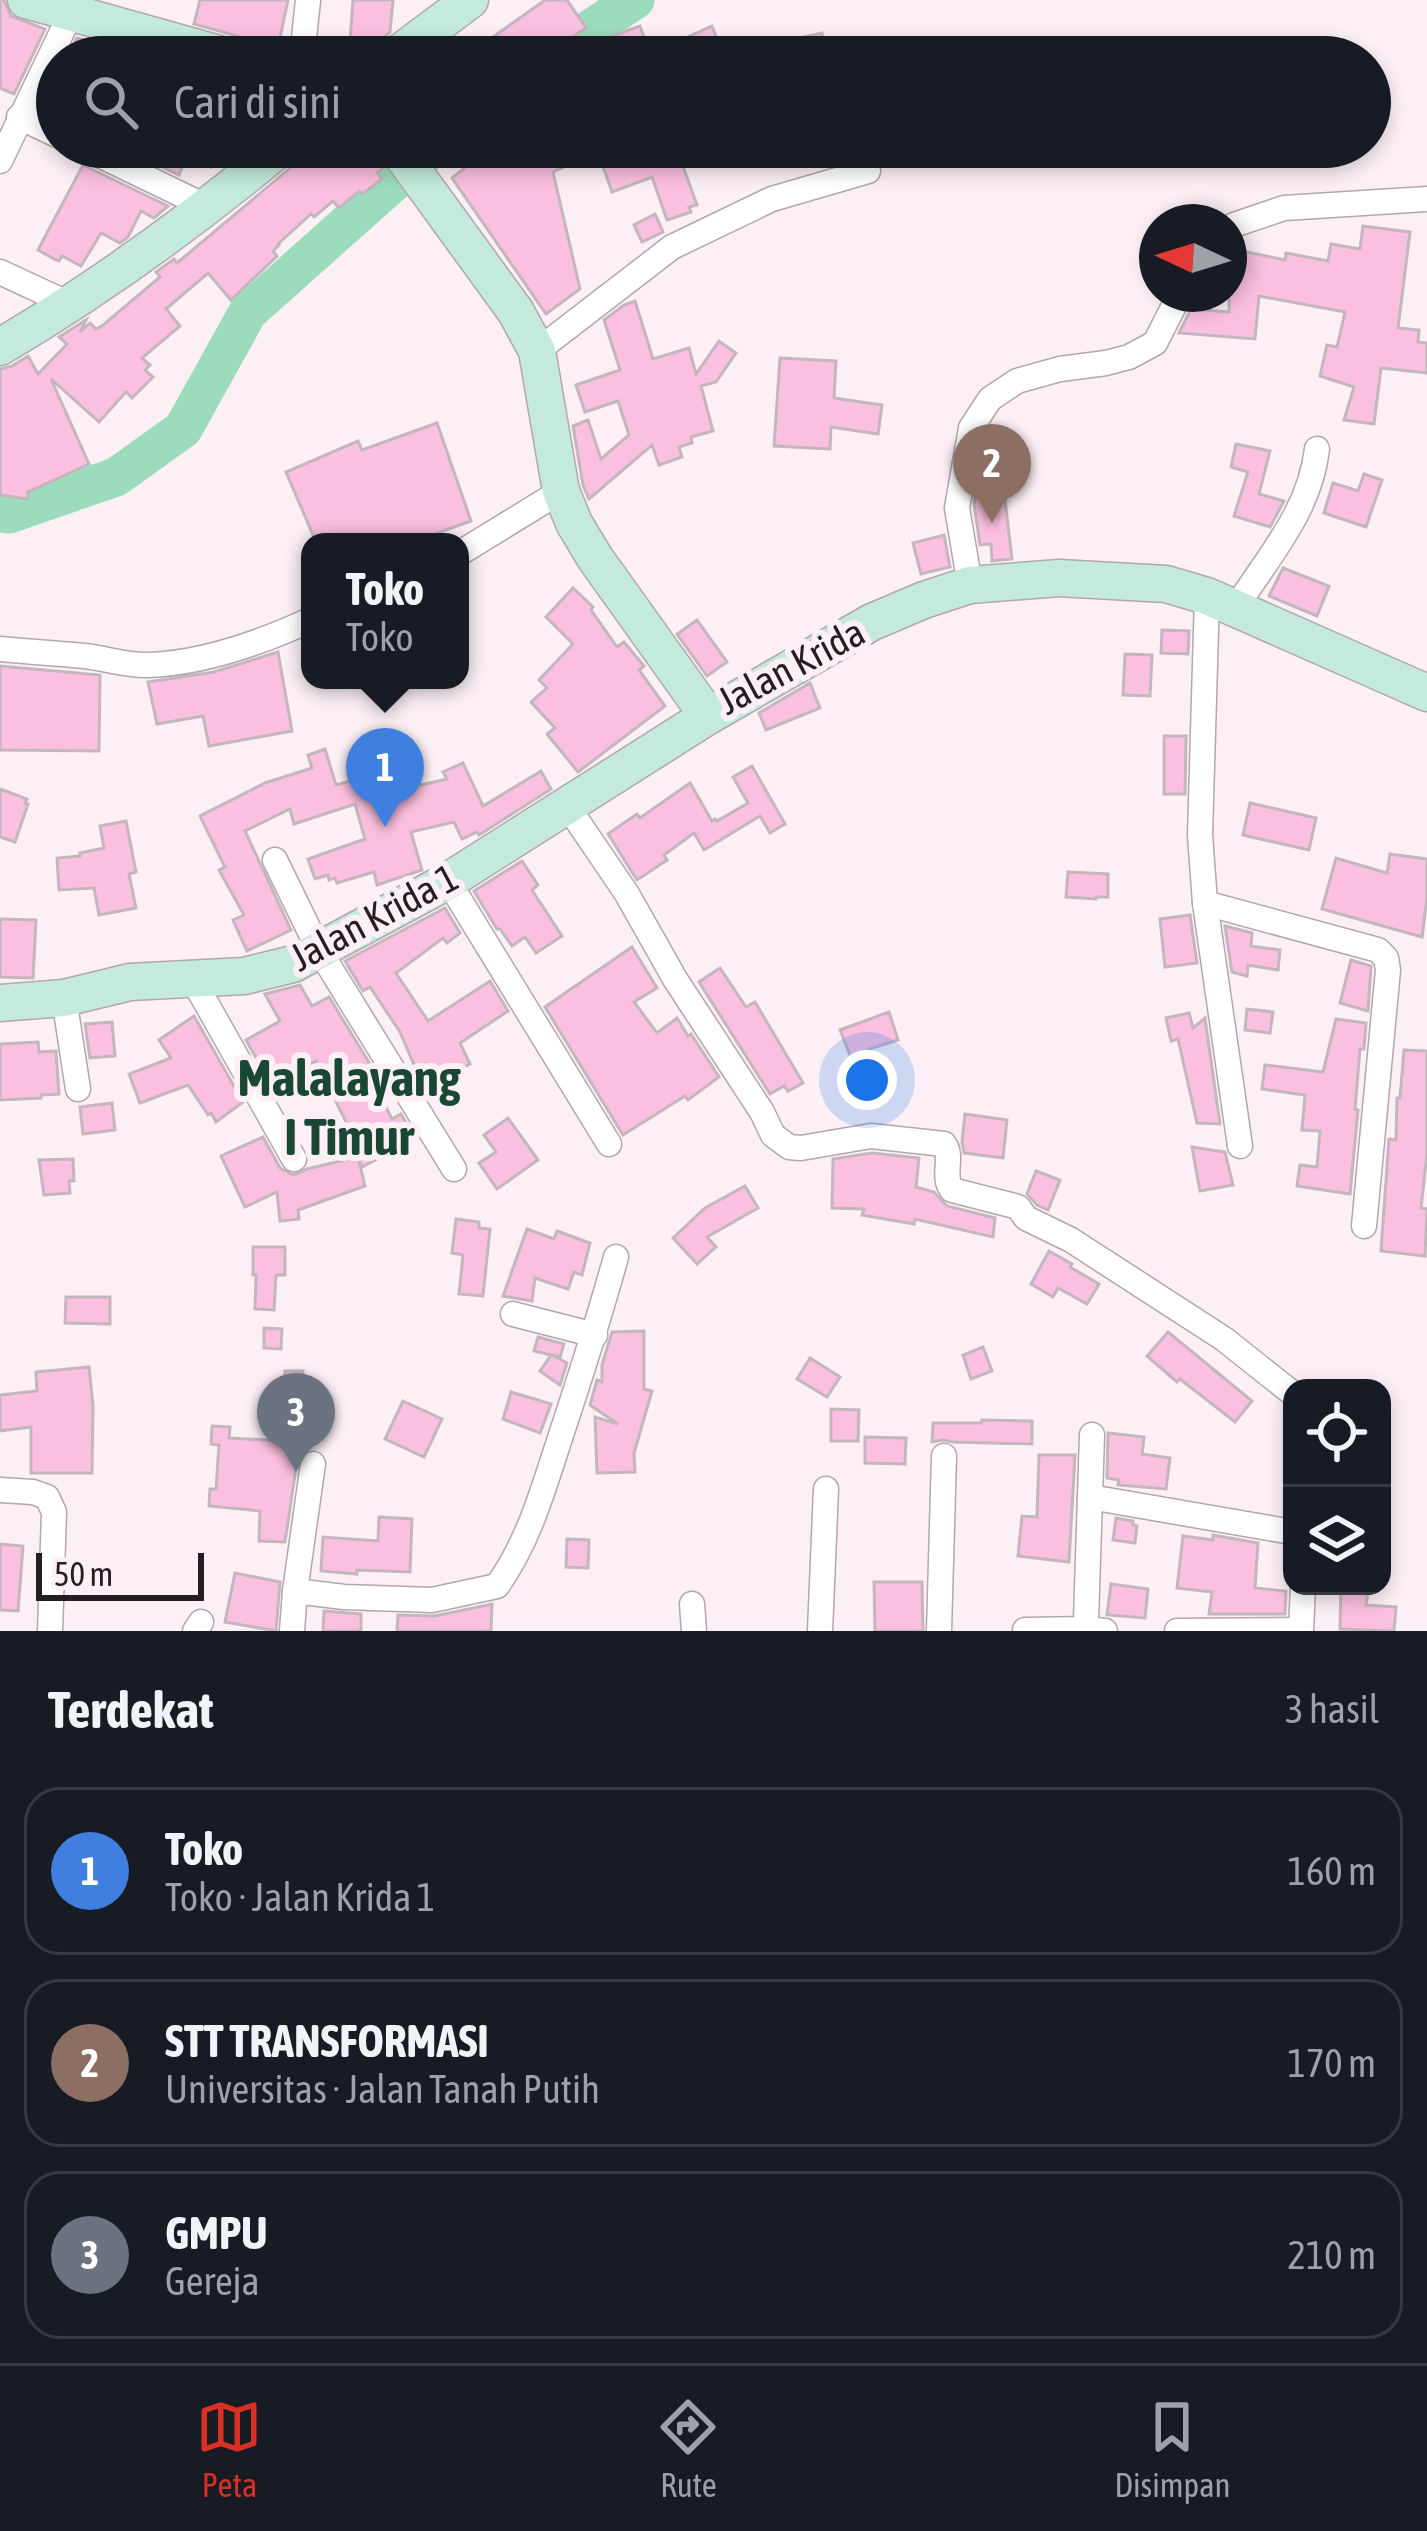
<!DOCTYPE html>
<html lang="id">
<head>
<meta charset="utf-8">
<style>
	:root { --surface:#171b24; --page:#242831; --text:#f1f3f6; --muted:#9ea1a6; --line:#363941; --accent:#d93025 }
	body { margin:0; font-family:"Asap Condensed",sans-serif; background:var(--page); color:var(--text) }
	.controls { position:absolute; right:36px; bottom:36px; display:grid; overflow:hidden; border-radius:24px; box-shadow:0 6px 18px #0003 }
	.controls button { width:108px; height:108px; display:grid; place-items:center; padding:0; border:0; border-bottom:3px solid var(--line); background:var(--surface); color:var(--text); font:60px sans-serif }
	.compass { position:absolute; left:1139px; top:204px; width:108px; height:108px; border-radius:50%; background:var(--surface); box-shadow:0 6px 18px #0003; rotate:274deg }
	.scale { position:absolute; left:36px; bottom:30px; width:168px; box-sizing:border-box; padding-left:12px; border:6px solid #231e21; border-top:0; font-size:33px; line-height:42px; white-space:nowrap; color:#231e21; -webkit-text-stroke:9px #fcf0f6; paint-order:stroke }
	.you { position:absolute; left:867px; top:1080px; width:42px; height:42px; margin:-30px; border:9px solid #fff; border-radius:50%; background:#1a73e8; box-shadow:0 0 0 18px #1a73e833 }
	.badge { display:grid; place-items:center; width:78px; height:78px; border-radius:50%; background:var(--accent); color:#fff; font-size:39px; font-weight:700 }
	.pin { position:absolute; translate:-50% -99px; filter:drop-shadow(0 3px 6px #0008) }
	.pin::after { content:''; position:absolute; top:63px; width:42px; height:36px; background:inherit; clip-path:polygon(0 0,100% 0,50% 100%) }
	.popup { position:absolute; left:301px; top:533px; width:168px; height:156px; box-sizing:border-box; display:grid; place-content:center; border-radius:24px; background:var(--surface); filter:drop-shadow(0 3px 9px #0005); font-size:39px; white-space:nowrap; color:var(--muted) }
	.popup b { font-size:45px; color:var(--text) }
	.popup::after { content:''; position:absolute; left:50%; top:100%; margin-left:-24px; border:24px solid transparent; border-top-color:var(--surface) }
	.list { margin:0; padding:0; list-style:none }
	h2 { display:flex; justify-content:space-between; align-items:center; height:156px; margin:0; padding:0 48px; font-size:51px }
	h2 small { font-size:39px; font-weight:400; color:var(--muted) }
	.list li { display:grid; grid-template-columns:78px 1fr auto; gap:36px; align-items:center; box-sizing:border-box; height:168px; margin:0 24px 24px; padding:0 24px; border:3px solid var(--line); border-radius:36px }
	.list b { display:block; font-size:45px; white-space:nowrap }
	.list p { margin:0; font-size:39px; white-space:nowrap; color:var(--muted) }
	.list em { font-size:39px; font-style:normal; color:var(--muted) }
	.icon { flex:none; width:66px; height:66px; fill:none; stroke:currentColor; stroke-width:2; stroke-linecap:round; stroke-linejoin:round }
	.map { position:relative; flex:none; width:1427px; height:1631px; overflow:hidden }
	.search { position:absolute; background:var(--surface); box-shadow:0 6px 18px #0003; left:36px; right:36px; top:36px; height:132px; display:flex; align-items:center; gap:30px; box-sizing:border-box; padding:0 42px; border-radius:66px; color:var(--muted); font-size:45px }
	.sheet { height:732px; background:var(--surface) }
	nav { display:flex; justify-content:space-around; align-items:center; box-sizing:border-box; height:168px; border-top:3px solid var(--line); background:var(--surface); font-size:33px; color:var(--muted) }
	nav a { display:grid; justify-items:center; gap:6px }
	nav .on { color:var(--accent) }
	.map>svg:first-child { display:block }
	.lines { fill:none; stroke-linecap:round; stroke-linejoin:round }
	.river { stroke:#9cdcbc; stroke-width:39 }
	.building { fill:#fbc0df; stroke:#c3b7bd; stroke-width:3 }
	.street-casing { stroke:#b3a7ad; stroke-width:27 }
	.secondary-casing { stroke:#b3a7ad; stroke-width:39 }
	.street { stroke:#fff; stroke-width:24 }
	.secondary { stroke:#c3eadb; stroke-width:36 }
	.labels { text-anchor:middle; dominant-baseline:central; stroke-width:12; stroke-linejoin:round; paint-order:stroke }
	.street-label { font-size:39px; fill:#231e21; stroke:#fcf0f6 }
	.district-label { font-size:51px; font-weight:bold; fill:#1a4734; stroke:#fcf0f6 }
</style>
</head>
<body>
<div class="map">
<svg width="1427" height="1631" viewBox="0 0 1427 1631">
	<rect width="100%" height="100%" fill="#fcf0f6"/>
	<g class="lines">
		<g class="river">
			<polyline points="547,57 635,0"/>
			<polyline points="0,513 9,514 116,477 183,429 248,312 433,147"/>
		</g>
	</g>
	<g class="building">
		<polygon points="0,0 4,0 11,16 45,29 14,94 0,88"/>
		<polygon points="200,0 288,0 277,52 255,45 252,57 247,42 237,36 194,24"/>
		<polygon points="353,0 393,0 390,32 374,47 369,47 369,43 350,41"/>
		<polygon points="545,0 567,0 586,28 543,57 465,57"/>
		<polygon points="640,26 650,54 712,26 724,57 610,57 604,39"/>
		<polygon points="822,33 826,57 788,57 785,41"/>
		<polygon points="77,38 114,48 135,57 68,57"/>
		<polygon points="121,147 221,147 211,167 187,155 179,175"/>
		<polygon points="309,147 314,147 326,160 335,151 347,165 367,149 382,169 377,173 382,179 362,194 359,191 339,208 333,201 314,217 311,214 278,244 279,245 273,251 277,256 231,300 208,273 166,309 180,326 142,358 150,365 145,370 153,377 132,398 126,392 99,422 51,379 89,464 28,492 27,499 0,495 0,369 12,366 28,356 38,374 67,344 59,337 86,320 80,332 90,323 96,329 102,326 160,277 156,272 174,259 177,263 295,164"/>
		<polygon points="490,147 676,147 697,205 689,207 691,212 667,220 652,177 612,192 598,152 553,172 580,289 546,314 452,178"/>
		<polygon points="83,165 168,206 154,218 141,211 128,237 120,243 101,233 81,266 62,256 59,261 54,259 38,250"/>
		<polygon points="655,214 663,232 642,242 634,225"/>
		<polygon points="1363,226 1410,232 1398,328 1419,330 1418,342 1427,343 1427,373 1381,368 1374,424 1344,420 1354,387 1320,376 1327,345 1337,347 1345,312 1259,296 1255,339 1179,333 1191,309 1229,312 1229,248 1285,260 1286,253 1328,261 1331,244 1360,249"/>
		<polygon points="635,301 653,359 689,348 696,374 719,341 736,353 716,382 701,386 713,431 691,437 692,443 679,447 682,457 659,465 652,445 589,499 583,485 573,426 588,420 601,459 629,435 618,401 585,412 576,385 620,370 604,320 624,305"/>
		<polygon points="780,358 836,361 834,398 882,405 878,434 831,427 830,449 774,446"/>
		<polygon points="437,423 471,521 412,542 316,542 286,472 358,441 362,450"/>
		<polygon points="1236,444 1270,451 1259,494 1284,501 1270,527 1234,516 1248,472 1231,467"/>
		<polygon points="980,470 1003,473 1000,501 1005,500 1012,559 992,561 991,544 980,545 974,504"/>
		<polygon points="1364,474 1382,480 1366,527 1324,513 1333,483 1358,491"/>
		<polygon points="944,535 950,567 921,574 913,543"/>
		<polygon points="1283,568 1329,586 1317,616 1269,596"/>
		<polygon points="573,588 593,607 591,610 617,647 624,642 644,666 639,670 665,706 578,772 547,734 555,728 531,702 547,688 539,680 573,644 546,617"/>
		<polygon points="697,620 727,662 707,676 677,634"/>
		<polygon points="1162,630 1189,631 1188,654 1161,653"/>
		<polygon points="278,652 292,731 209,746 203,716 157,724 148,682 214,672"/>
		<polygon points="1125,654 1152,655 1150,696 1123,695"/>
		<polygon points="0,666 100,675 99,751 0,750"/>
		<polygon points="810,683 820,708 766,730 759,713"/>
		<polygon points="1164,736 1186,736 1185,794 1164,794"/>
		<polygon points="325,749 336,785 393,769 399,790 447,779 443,772 463,763 483,806 541,771 551,789 479,835 477,832 462,839 454,822 411,832 422,870 377,885 374,872 337,883 335,878 329,880 328,875 315,879 308,859 365,839 355,804 294,824 290,809 245,831 291,930 247,951 233,920 244,915 219,870 225,867 200,816 265,783 312,768 308,755"/>
		<polygon points="752,766 785,824 770,833 760,816 704,850 694,833 664,855 667,860 637,880 608,834 637,814 640,818 690,783 712,821 715,819 717,821 748,803 733,777"/>
		<polygon points="0,789 27,799 25,803 28,804 15,842 0,837"/>
		<polygon points="1250,803 1316,818 1309,850 1243,835"/>
		<polygon points="126,821 136,872 129,874 136,908 99,915 94,888 59,890 57,858 80,856 80,853 104,848 100,826"/>
		<polygon points="1390,854 1427,859 1427,898 1422,937 1322,909 1336,858 1387,873"/>
		<polygon points="522,861 538,885 532,890 562,936 536,953 525,937 512,946 500,929 497,929 474,891"/>
		<polygon points="1068,872 1108,874 1108,897 1096,897 1096,899 1066,897"/>
		<polygon points="445,908 460,933 447,943 443,938 396,973 428,1021 490,981 508,1011 460,1043 470,1064 423,1086 400,1032 370,987 363,991 345,961"/>
		<polygon points="1190,915 1197,963 1165,967 1160,919"/>
		<polygon points="0,919 36,920 33,978 0,977"/>
		<polygon points="1225,926 1252,933 1251,946 1280,950 1278,970 1248,965 1247,976 1232,972"/>
		<polygon points="632,947 657,988 634,1002 657,1033 677,1018 688,1036 691,1034 719,1077 688,1100 685,1096 623,1135 545,1007"/>
		<polygon points="1351,960 1371,966 1368,1011 1340,1003"/>
		<polygon points="720,968 746,1007 755,1002 803,1083 788,1091 784,1086 770,1094 699,982"/>
		<polygon points="300,985 312,1006 329,997 376,1074 371,1078 392,1119 401,1114 416,1139 362,1167 359,1161 365,1186 298,1210 299,1219 280,1221 277,1192 245,1207 221,1156 263,1137 280,1168 293,1175 307,1169 357,1157 343,1131 349,1128 316,1061 272,1086 246,1040 280,1021 265,994"/>
		<polygon points="1247,1009 1273,1012 1270,1033 1245,1030"/>
		<polygon points="889,1012 898,1040 869,1049 871,1052 852,1060 840,1030"/>
		<polygon points="1189,1013 1193,1028 1205,1018 1220,1124 1197,1123 1178,1039 1171,1041 1166,1018"/>
		<polygon points="194,1016 243,1102 216,1122 211,1113 208,1115 188,1085 140,1103 129,1074 171,1058 159,1040"/>
		<polygon points="1336,1019 1366,1023 1364,1049 1360,1049 1355,1109 1358,1110 1350,1194 1297,1186 1300,1165 1317,1167 1320,1131 1302,1130 1305,1095 1262,1089 1265,1065 1323,1072"/>
		<polygon points="112,1022 115,1056 90,1058 85,1024"/>
		<polygon points="38,1042 39,1052 56,1051 59,1094 41,1095 41,1098 0,1100 0,1044"/>
		<polygon points="1404,1050 1427,1051 1427,1154 1421,1208 1427,1209 1425,1256 1381,1251 1389,1139 1396,1140 1397,1098 1400,1098"/>
		<polygon points="112,1103 115,1130 83,1134 80,1107"/>
		<polygon points="965,1114 1007,1120 1003,1158 964,1153 962,1142"/>
		<polygon points="508,1118 538,1160 497,1189 479,1163 496,1152 484,1135"/>
		<polygon points="1192,1147 1225,1152 1233,1185 1200,1191"/>
		<polygon points="872,1153 919,1158 916,1187 934,1192 947,1206 995,1218 993,1237 915,1219 914,1224 862,1215 864,1209 832,1208 833,1159"/>
		<polygon points="73,1159 74,1181 69,1181 70,1193 44,1195 39,1160"/>
		<polygon points="1036,1171 1060,1180 1048,1210 1037,1205 1027,1194"/>
		<polygon points="745,1186 758,1208 707,1237 716,1247 697,1264 673,1238 705,1208"/>
		<polygon points="456,1219 479,1222 479,1228 490,1229 483,1296 459,1294 463,1255 452,1253"/>
		<polygon points="527,1229 554,1239 557,1231 590,1243 582,1275 574,1272 568,1289 535,1278 532,1301 503,1296"/>
		<polygon points="253,1247 285,1247 285,1275 276,1275 274,1310 255,1309 256,1275 253,1275"/>
		<polygon points="1049,1251 1072,1264 1070,1267 1099,1284 1087,1304 1058,1288 1053,1297 1031,1284"/>
		<polygon points="66,1297 110,1297 110,1324 65,1323"/>
		<polygon points="264,1328 282,1329 281,1349 264,1348"/>
		<polygon points="644,1331 644,1389 652,1391 634,1453 635,1472 597,1473 595,1417 618,1424 590,1405 597,1380 602,1382 602,1365 612,1332"/>
		<polygon points="1168,1332 1252,1401 1235,1422 1180,1379 1177,1382 1147,1356"/>
		<polygon points="538,1337 564,1344 560,1357 552,1355 567,1363 560,1385 540,1371 551,1355 534,1351"/>
		<polygon points="983,1347 992,1371 971,1379 963,1355"/>
		<polygon points="810,1358 840,1377 827,1397 797,1379"/>
		<polygon points="89,1367 93,1405 92,1473 31,1473 31,1427 0,1431 0,1395 37,1391 36,1372"/>
		<polygon points="285,1371 303,1371 302,1400 284,1400"/>
		<polygon points="511,1392 551,1404 540,1433 503,1419"/>
		<polygon points="403,1401 442,1419 424,1457 385,1439"/>
		<polygon points="831,1409 859,1410 858,1441 831,1441"/>
		<polygon points="285,1418 318,1420 317,1437 311,1437 310,1448 301,1453 297,1461 285,1542 259,1541 260,1511 209,1506 210,1489 216,1489 219,1445 211,1444 212,1426 230,1427 229,1438 284,1441"/>
		<polygon points="982,1420 1032,1421 1032,1444 953,1442 943,1440 932,1442 933,1423 981,1423"/>
		<polygon points="1108,1433 1144,1437 1142,1454 1170,1458 1166,1489 1118,1485 1119,1480 1107,1478"/>
		<polygon points="865,1437 906,1438 905,1464 865,1463"/>
		<polygon points="1039,1455 1075,1455 1069,1562 1018,1556 1022,1516 1037,1517"/>
		<polygon points="379,1517 412,1519 410,1572 357,1570 357,1574 321,1571 323,1537 378,1541"/>
		<polygon points="1116,1518 1133,1521 1133,1525 1137,1526 1135,1543 1113,1540"/>
		<polygon points="1213,1535 1258,1543 1255,1588 1286,1591 1285,1614 1209,1614 1212,1592 1177,1588 1183,1536 1213,1540"/>
		<polygon points="567,1539 589,1540 588,1568 566,1567"/>
		<polygon points="0,1544 23,1546 18,1611 0,1610"/>
		<polygon points="235,1573 280,1582 276,1631 225,1622"/>
		<polygon points="874,1582 922,1582 923,1631 875,1631"/>
		<polygon points="1111,1584 1148,1589 1145,1618 1107,1615"/>
		<polygon points="1341,1586 1369,1586 1366,1605 1396,1607 1394,1631 1340,1629"/>
		<polygon points="492,1604 491,1631 397,1631 398,1615 435,1616"/>
		<polygon points="324,1611 361,1614 361,1631 323,1631"/>
	</g>
	<g class="lines">
		<g class="street-casing">
			<g id="street">
				<polyline points="302,57 308,0"/>
				<polyline points="19,117 57,135"/>
				<polyline points="83,147 209,208"/>
				<polyline points="0,161 71,13"/>
				<polyline points="1229,231 1234,225 1284,208 1427,199"/>
				<polyline points="0,272 71,305"/>
				<polyline points="537,351 672,247 772,199 868,171"/>
				<polyline points="460,553 561,491"/>
				<polyline points="970,585 957,508 971,428 990,399 1017,381 1060,369 1106,363 1129,357 1155,343 1180,294"/>
				<polyline points="1207,596 1200,835 1205,903 1378,950 1386,958 1388,970 1364,1226"/>
				<path d="M1235,609C1268,557 1310,511 1317,449"/>
				<path d="M0,649C28,652 56,653 84,656C105,658 127,666 149,665C204,663 260,643 310,620"/>
				<path d="M568,807L627,894L675,979L762,1112L773,1135L789,1147L801,1148L871,1136L944,1144C954,1157 941,1176 952,1190L1018,1207L1026,1218L1071,1240L1224,1339L1292,1393"/>
				<polyline points="275,860 319,950 454,1169"/>
				<polyline points="448,881 609,1144"/>
				<polyline points="1205,903 1240,1146"/>
				<polyline points="192,978 294,1159"/>
				<polyline points="64,998 78,1089"/>
				<polyline points="513,1314 595,1335"/>
				<polyline points="1092,1435 1086,1620 1087,1629 1105,1631"/>
				<polyline points="0,1490 33,1492 47,1497 54,1512 50,1631"/>
				<polyline points="1090,1497 1292,1532"/>
				<polyline points="295,1591 313,1464"/>
				<polyline points="692,1604 694,1631"/>
				<polyline points="1025,1630 1087,1629"/>
				<polyline points="195,1631 201,1622"/>
				<path d="M292,1631L295,1591L344,1597L432,1600L497,1586C529,1541 543,1490 560,1438C580,1378 599,1318 616,1257"/>
				<polyline points="820,1631 826,1489"/>
				<polyline points="939,1631 944,1456"/>
				<polyline points="1177,1631 1301,1630"/>
				<polyline points="1301,1631 1303,1586"/>
			</g>
		</g>
		<g class="secondary-casing">
			<g id="secondary">
				<polyline points="26,0 230,57"/>
				<polyline points="394,57 470,0"/>
				<polyline points="396,147 516,312 537,351 561,491 574,523 595,558 708,716 872,622 924,600 970,585 1059,578 1166,584 1207,596 1427,693"/>
				<path d="M0,347C100,288 192,221 281,147"/>
				<polyline points="0,1003 64,998 130,982 244,976 293,964 448,881 708,716"/>
			</g>
		</g>
		<use href="#street" class="street"/>
		<use href="#secondary" class="secondary"/>
	</g>
	<g class="labels">
		<g class="street-label">
			<text transform="translate(791 666) rotate(-28)">Jalan Krida</text>
			<text transform="translate(374 917) rotate(-28)">Jalan Krida 1</text>
		</g>
		<g class="district-label">
			<text x="349" y="1077">Malalayang<tspan x="349" dy="59">I Timur</tspan></text>
		</g>
	</g>
</svg>
<div class="controls">
<button><svg class="icon" aria-label="locate" viewBox="0 0 24 24"><circle cx="12" cy="12" r="6"/><path d="M12 2v4M12 18v4M2 12h4M18 12h4"/></svg></button>
<button><svg class="icon" aria-label="layers" viewBox="0 0 24 24"><path d="M12 4l9 5-9 5-9-5zM3 14l9 5 9-5"/></svg></button>
</div>
<svg class="compass" viewBox="-18 -18 36 36"><path d="M0-13l5 13h-10z" fill="#e53935"/><path d="M0 13l5-13h-10z" fill="#9ea1a6"/></svg>
<div class="scale">50 m</div>
<div class="you"></div>
<div class="pin badge" style="left:385px;top:827px;background:#3f7fe0">1</div>
<div class="popup"><b>Toko</b>Toko</div>
<div class="pin badge" style="left:992px;top:523px;background:#8d6e63">2</div>
<div class="pin badge" style="left:296px;top:1472px;background:#6b7280">3</div>
<div class="search"><svg class="icon" aria-label="search" viewBox="0 0 24 24"><circle cx="10" cy="10" r="6"/><path d="M15 15l6 6"/></svg>Cari di sini</div>
</div>
<section class="sheet">
<h2>Terdekat<small>3 hasil</small></h2>
<ul class="list">
<li><span class="badge" style="background:#3f7fe0">1</span><div><b>Toko</b><p>Toko · Jalan Krida 1</p></div><em>160 m</em></li>
<li><span class="badge" style="background:#8d6e63">2</span><div><b>STT TRANSFORMASI</b><p>Universitas · Jalan Tanah Putih</p></div><em>170 m</em></li>
<li><span class="badge" style="background:#6b7280">3</span><div><b>GMPU</b><p>Gereja</p></div><em>210 m</em></li>
</ul>
</section>
<nav>
<a class="on"><svg class="icon" aria-label="map" viewBox="0 0 24 24"><path d="M3 6l6-2 6 2 6-2v14l-6 2-6-2-6 2zM9 4v14M15 6v14"/></svg>Peta</a>
<a><svg class="icon" aria-label="directions" viewBox="0 0 24 24"><path d="M12 3l9 9-9 9-9-9zM9 14v-3h6M13 9l2 2-2 2"/></svg>Rute</a>
<a><svg class="icon" aria-label="saved" viewBox="0 0 24 24"><path d="M7 4h10v16l-5-4-5 4z"/></svg>Disimpan</a>
</nav>
</body>
</html>
